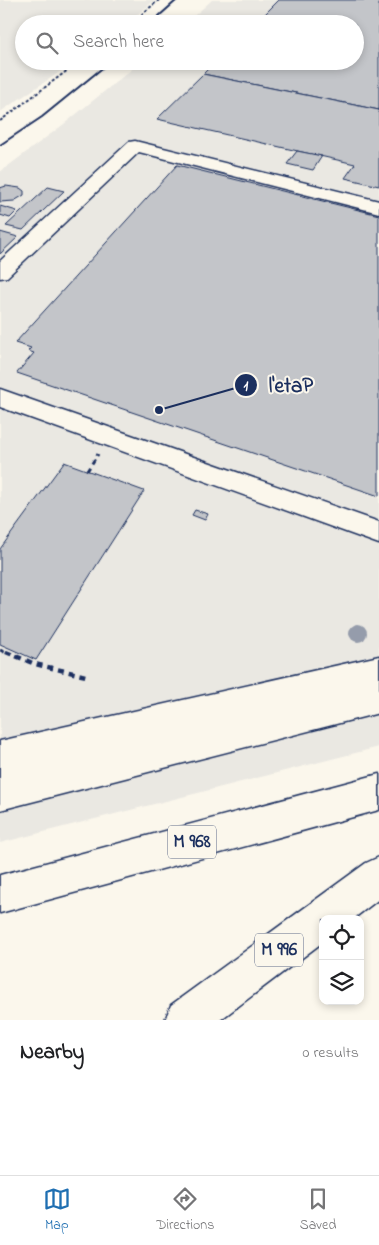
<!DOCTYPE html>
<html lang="en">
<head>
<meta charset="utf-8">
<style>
	:root { --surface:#fff; --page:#f6f6f6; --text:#202124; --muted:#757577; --line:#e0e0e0; --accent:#1f6fb2 }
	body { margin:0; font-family:"Indie Flower",sans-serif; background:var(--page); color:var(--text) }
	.controls { position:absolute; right:15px; bottom:15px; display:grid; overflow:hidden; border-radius:10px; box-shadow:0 2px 8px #0003 }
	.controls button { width:45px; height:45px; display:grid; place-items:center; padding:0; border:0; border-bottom:1px solid var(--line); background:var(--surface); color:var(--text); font:25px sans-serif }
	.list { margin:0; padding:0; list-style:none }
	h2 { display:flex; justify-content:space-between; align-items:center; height:65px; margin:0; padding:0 20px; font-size:21px }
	h2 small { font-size:16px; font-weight:400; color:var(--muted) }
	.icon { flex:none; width:28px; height:28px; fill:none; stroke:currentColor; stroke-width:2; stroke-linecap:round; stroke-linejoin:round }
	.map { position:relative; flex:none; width:379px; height:1020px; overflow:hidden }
	.search { position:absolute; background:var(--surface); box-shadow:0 2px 8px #0003; left:15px; right:15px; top:15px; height:55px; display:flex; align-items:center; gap:12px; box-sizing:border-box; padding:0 18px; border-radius:28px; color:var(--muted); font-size:19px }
	.sheet { height:155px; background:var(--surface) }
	nav { display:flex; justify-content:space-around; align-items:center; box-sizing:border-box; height:70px; border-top:1px solid var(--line); background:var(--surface); font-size:14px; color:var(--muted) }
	nav a { display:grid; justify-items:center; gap:2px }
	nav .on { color:var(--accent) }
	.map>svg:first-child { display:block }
	.built { fill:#eae8e2 }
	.building { fill:#c3c5c9; stroke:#1b2f5e }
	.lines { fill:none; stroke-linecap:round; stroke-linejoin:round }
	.minor-casing { stroke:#1b2f5e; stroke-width:3 }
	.major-casing { stroke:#1b2f5e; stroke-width:3 }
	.path-far2 { stroke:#1b2f5e; stroke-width:2; stroke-dasharray:3 2; stroke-linecap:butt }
	.path-far1 { stroke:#1b2f5e; stroke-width:3; stroke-dasharray:5 4; stroke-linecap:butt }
	.path { stroke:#1b2f5e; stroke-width:4.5; stroke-dasharray:6 5; stroke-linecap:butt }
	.minor { fill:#fbf7ec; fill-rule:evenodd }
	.major { fill:#fbf7ec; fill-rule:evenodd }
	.rail { stroke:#1b2f5e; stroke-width:2 }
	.tree { fill:#959cab }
	.labels { text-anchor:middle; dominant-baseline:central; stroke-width:4; stroke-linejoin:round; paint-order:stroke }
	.shield { fill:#fbf7ec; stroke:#5e6b89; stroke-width:1 }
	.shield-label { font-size:19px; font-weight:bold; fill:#1b2f5e }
	.leader { fill:none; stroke:#1b2f5e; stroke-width:2 }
	.callout-dot { fill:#1b2f5e; stroke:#fbf7ec; stroke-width:2 }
	.mark-label { font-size:15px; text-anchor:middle; font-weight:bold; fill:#fff }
	.callout-label { font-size:21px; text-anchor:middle; font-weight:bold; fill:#1b2f5e; stroke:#fbf7ec; stroke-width:4; stroke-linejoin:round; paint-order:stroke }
</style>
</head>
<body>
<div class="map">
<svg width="379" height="1020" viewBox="0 0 379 1020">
	<rect width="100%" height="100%" fill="#fbf7ec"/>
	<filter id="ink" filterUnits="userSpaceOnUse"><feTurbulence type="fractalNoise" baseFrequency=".02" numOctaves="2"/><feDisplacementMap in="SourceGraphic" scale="10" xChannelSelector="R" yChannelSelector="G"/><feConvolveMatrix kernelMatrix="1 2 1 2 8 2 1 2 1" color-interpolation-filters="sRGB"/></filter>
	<g filter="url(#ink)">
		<g class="built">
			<polygon points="0,0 155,0 126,24 24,24 24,61 76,61 0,112"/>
			<polygon points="212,0 379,0 379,747 0,843 0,172 64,124 142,61 355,61 355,24 185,24"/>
		</g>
		<g class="building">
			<polygon points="279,0 379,0 379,110 203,74 216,61 355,61 355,24 255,24"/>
			<polygon points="203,74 379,110 379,186 345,178 355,164 157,119"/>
			<polygon points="297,151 322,156 313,170 287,164"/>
			<polygon points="177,165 379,215 379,496 17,373 34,353 28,351 31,348 15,343"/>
			<polygon points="6,186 20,188 24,191 24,195 14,201 0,202 0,188"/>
			<polygon points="48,187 64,191 23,230 6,226"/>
			<polygon points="0,206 17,211 10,218 0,215"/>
			<polygon points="0,232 18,237 0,254"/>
			<polygon points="64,462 144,491 36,660 0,644 0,549"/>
			<polygon points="195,510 208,514 205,520 192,515"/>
		</g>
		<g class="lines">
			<g class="minor-casing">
				<g id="minor">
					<polygon points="135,141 379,201 379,213 139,152 7,277 0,278 0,261 129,142"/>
					<polygon points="0,389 379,522 379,544 0,407"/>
					<polygon points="379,656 379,713 0,810 0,741"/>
				</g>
			</g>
			<g class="major-casing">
				<g id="major">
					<polygon points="379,774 379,810 0,913 0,875"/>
					<polygon points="379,857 379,899 353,919 323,919 323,942 220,1020 165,1020 171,1005 366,863"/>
				</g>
			</g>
			<g class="path-far2">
				<polyline points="130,24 159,0"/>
				<polyline points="0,121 80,61"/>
			</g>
			<g class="path-far1">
				<polyline points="87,471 98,454"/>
				<polyline points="0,650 9,654"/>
			</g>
			<polyline class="path" points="6,652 35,664 86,676"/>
			<use href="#minor" class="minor"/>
			<use href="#major" class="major"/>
			<g class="rail">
				<polyline points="150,24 177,0"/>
				<polyline points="0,145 42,117 111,61"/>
			</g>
		</g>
		<circle class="tree" cx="358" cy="633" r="9"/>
	</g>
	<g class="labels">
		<g class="shield">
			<rect x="168" y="825.5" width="48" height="33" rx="4"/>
			<rect x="255" y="933.5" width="48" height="33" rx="4"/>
		</g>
		<g class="shield-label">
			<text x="192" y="842">M 968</text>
			<text x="279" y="950">M 996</text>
		</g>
	</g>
	<path class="leader" d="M159 410L246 385"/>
	<g class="callout-dot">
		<circle cx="159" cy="410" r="5"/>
		<circle cx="246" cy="385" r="12"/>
	</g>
	<g class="mark-label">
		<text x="246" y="390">1</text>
	</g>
	<g class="callout-label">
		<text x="291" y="392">l'etaP</text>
	</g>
</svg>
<div class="controls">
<button><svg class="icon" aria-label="locate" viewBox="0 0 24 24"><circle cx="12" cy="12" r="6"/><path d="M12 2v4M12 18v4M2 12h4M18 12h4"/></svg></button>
<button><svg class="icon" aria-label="layers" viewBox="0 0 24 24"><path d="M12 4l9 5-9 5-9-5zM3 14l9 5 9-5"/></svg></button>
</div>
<div class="search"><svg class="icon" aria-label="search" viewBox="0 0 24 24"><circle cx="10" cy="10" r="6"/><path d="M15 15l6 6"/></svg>Search here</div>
</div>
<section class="sheet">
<h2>Nearby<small>0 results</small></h2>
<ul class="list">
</ul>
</section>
<nav>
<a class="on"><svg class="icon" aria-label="map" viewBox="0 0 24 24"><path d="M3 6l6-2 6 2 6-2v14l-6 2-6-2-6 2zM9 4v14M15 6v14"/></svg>Map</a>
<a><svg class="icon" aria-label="directions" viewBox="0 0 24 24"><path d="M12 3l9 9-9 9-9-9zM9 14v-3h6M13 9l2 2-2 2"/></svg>Directions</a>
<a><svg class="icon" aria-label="saved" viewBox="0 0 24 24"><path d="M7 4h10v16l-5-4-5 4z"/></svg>Saved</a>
</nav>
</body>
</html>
